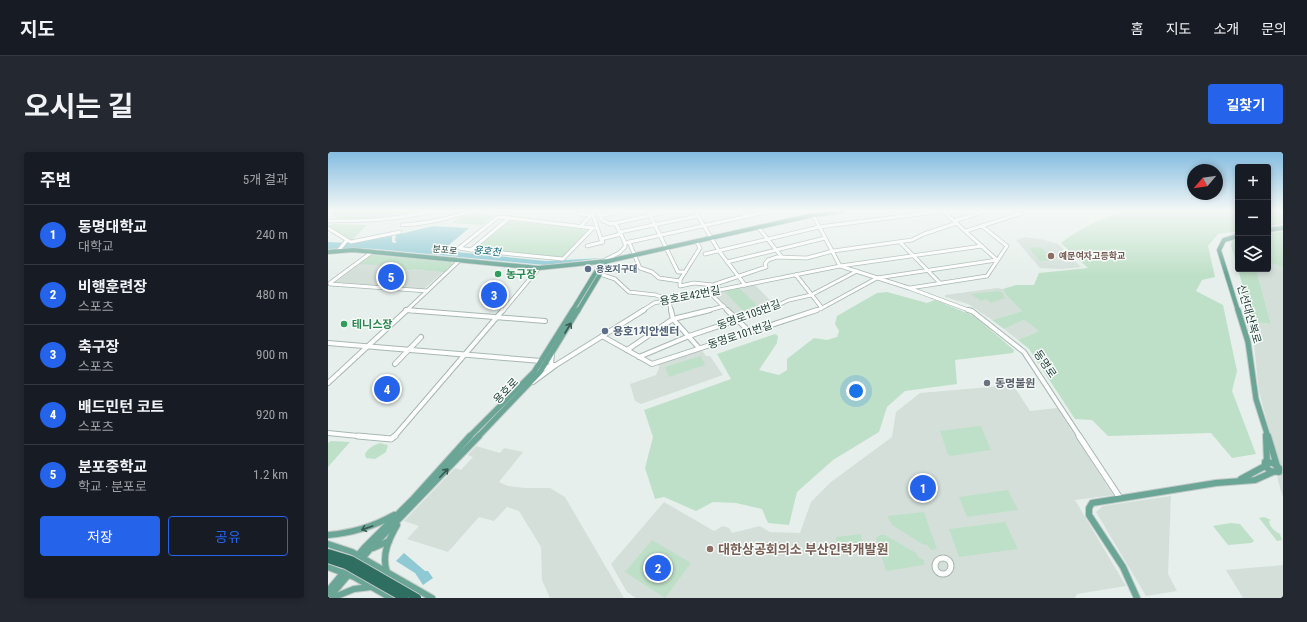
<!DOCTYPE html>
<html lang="ko">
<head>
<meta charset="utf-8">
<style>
	:root { --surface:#171b24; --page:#242831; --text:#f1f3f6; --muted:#9ea1a6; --line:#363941; --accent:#2563eb }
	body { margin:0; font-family:"Roboto Condensed","Noto Sans KR",sans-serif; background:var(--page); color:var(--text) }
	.controls { position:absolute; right:12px; top:12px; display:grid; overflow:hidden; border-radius:4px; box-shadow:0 2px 6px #0003 }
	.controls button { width:36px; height:36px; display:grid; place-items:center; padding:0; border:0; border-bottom:1px solid var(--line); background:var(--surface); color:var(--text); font:20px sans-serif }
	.compass { position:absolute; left:859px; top:12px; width:36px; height:36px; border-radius:50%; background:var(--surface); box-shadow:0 2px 6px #0003; rotate:241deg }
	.you { position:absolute; left:528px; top:239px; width:14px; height:14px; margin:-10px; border:3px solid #fff; border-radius:50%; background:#1a73e8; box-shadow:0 0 0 6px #1a73e833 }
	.badge { display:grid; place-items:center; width:26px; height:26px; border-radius:50%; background:var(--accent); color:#fff; font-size:13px; font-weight:700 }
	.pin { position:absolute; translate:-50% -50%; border:2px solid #fff; box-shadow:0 1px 4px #0006 }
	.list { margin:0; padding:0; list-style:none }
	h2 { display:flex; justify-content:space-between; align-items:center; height:52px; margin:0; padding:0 16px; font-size:17px }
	h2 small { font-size:13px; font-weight:400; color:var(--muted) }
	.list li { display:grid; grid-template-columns:26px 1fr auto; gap:12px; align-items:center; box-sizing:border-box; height:60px; padding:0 16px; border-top:1px solid var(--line) }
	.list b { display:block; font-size:15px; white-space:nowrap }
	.list p { margin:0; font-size:13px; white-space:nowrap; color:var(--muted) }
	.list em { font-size:13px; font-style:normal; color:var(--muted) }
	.actions { display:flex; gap:8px; padding:12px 16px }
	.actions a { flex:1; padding:9px 0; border:1px solid var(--accent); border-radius:4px; text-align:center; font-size:14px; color:var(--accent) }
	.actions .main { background:var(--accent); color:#fff }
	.icon { flex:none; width:22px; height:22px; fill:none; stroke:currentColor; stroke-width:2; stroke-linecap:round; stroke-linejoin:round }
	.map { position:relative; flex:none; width:955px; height:446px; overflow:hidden; border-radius:4px }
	header { display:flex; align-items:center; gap:24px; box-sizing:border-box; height:56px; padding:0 20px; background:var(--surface); border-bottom:1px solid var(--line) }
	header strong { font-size:19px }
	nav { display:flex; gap:22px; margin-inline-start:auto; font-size:14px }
	.intro { display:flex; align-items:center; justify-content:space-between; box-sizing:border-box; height:96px; padding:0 24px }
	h1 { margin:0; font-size:28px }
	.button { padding:10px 18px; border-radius:4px; background:var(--accent); color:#fff; font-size:14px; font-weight:700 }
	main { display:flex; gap:24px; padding:0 24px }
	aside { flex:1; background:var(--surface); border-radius:4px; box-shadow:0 2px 6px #0003 }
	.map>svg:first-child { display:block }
	.built { fill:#d4dfda }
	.green { fill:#bfe0c8 }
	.water { fill:#8ec9d4 }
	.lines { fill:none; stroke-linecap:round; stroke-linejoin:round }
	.minor-far2-casing { stroke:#a8b8b2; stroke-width:4.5 }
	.minor-far1-casing { stroke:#a8b8b2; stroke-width:6 }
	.minor-casing { stroke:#a8b8b2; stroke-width:7 }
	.major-far2-casing { stroke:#c2cac8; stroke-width:5.5 }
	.major-far1-casing { stroke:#c2cac8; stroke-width:7 }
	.major-casing { stroke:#c2cac8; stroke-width:8 }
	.minor-far2 { stroke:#fff; stroke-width:3 }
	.minor-far1 { stroke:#fff; stroke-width:4 }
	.minor { stroke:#fff; stroke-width:5 }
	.major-far2 { stroke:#6aa596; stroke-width:4 }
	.major-far1 { stroke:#6aa596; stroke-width:5 }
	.major { stroke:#6aa596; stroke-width:6 }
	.highway-bridge-casing { stroke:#c2cac8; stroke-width:10; stroke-linecap:butt }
	.highway-bridge { stroke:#2f6f62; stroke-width:8 }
	.oneway { stroke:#365b51 }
	.education-dot { fill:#8d6e63; stroke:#f7fbf9; stroke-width:1.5 }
	.service-dot { fill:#5c6f8a; stroke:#f7fbf9; stroke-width:1.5 }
	.leisure-dot { fill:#2e9e5b; stroke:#f7fbf9; stroke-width:1.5 }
	.worship-dot { fill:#6b7280; stroke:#f7fbf9; stroke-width:1.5 }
	.labels { text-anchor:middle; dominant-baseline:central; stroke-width:3; stroke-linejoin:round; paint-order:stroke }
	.far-street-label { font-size:9px; fill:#24423a; stroke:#f7fbf9 }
	.far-education-label { font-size:9px; font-weight:bold; fill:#785e54; stroke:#f7fbf9; text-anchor:start }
	.far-service-label { font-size:9px; font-weight:bold; fill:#4e5e75; stroke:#f7fbf9; text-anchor:start }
	.far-water-label { font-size:10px; font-style:italic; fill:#1c6f80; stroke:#f7fbf9 }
	.leisure-label { font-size:11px; font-weight:bold; fill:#27864d; stroke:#f7fbf9; text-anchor:start }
	.street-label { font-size:11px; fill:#24423a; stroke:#f7fbf9 }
	.service-label { font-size:11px; font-weight:bold; fill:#4e5e75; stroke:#f7fbf9; text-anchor:start }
	.worship-label { font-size:11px; font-weight:bold; fill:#5b616d; stroke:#f7fbf9; text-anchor:start }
	.near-education-label { font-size:13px; font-weight:bold; fill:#785e54; stroke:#f7fbf9; text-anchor:start }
</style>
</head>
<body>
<header>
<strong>지도</strong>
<nav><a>홈</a><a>지도</a><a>소개</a><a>문의</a></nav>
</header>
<div class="intro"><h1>오시는 길</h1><a class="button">길찾기</a></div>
<main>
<aside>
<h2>주변<small>5개 결과</small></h2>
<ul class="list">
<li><span class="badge">1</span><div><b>동명대학교</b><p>대학교</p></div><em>240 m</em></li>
<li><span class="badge">2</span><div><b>비행훈련장</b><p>스포츠</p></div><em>480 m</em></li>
<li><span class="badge">3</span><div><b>축구장</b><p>스포츠</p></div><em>900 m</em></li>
<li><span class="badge">4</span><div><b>배드민턴 코트</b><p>스포츠</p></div><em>920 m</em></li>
<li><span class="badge">5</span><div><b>분포중학교</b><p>학교 · 분포로</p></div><em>1.2 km</em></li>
</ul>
<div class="actions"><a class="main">저장</a><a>공유</a></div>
</aside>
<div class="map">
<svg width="955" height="446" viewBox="0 0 955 446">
	<rect width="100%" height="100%" fill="#e6efeb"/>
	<g class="built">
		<polygon points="696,85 713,87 730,92 753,115 733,117 712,116 688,88"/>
		<polygon points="45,103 124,110 124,112 96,137 8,130 42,104"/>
		<polygon points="940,110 955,115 955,345 950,329 949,308 931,239 926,193 920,169 943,172 928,117 940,117"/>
		<polygon points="426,132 444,150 439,153 441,156 411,167 385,142 397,138"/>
		<polygon points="669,136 675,137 678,143 694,159 664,168 640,152 617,145 617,143"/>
		<polygon points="696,168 711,179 690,188 676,177"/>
		<polygon points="373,197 378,204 382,204 395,223 313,252 307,249 302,232 328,223 331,216 331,211"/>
		<polygon points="685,233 702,259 729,256 785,343 747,348 798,434 749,442 747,446 308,446 299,440 283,412 336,350 386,379 395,374 401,376 404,381 432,374 442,380 472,381 483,350 503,330 564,285 568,260 592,241"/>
		<polygon points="148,294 172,301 176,296 195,300 171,330 180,334 197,336 222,336 237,345 296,446 222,446 214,428 213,395 191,359 179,355 166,369 151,365 120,400 79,387 91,374 76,369 127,316 133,318 145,305 140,303"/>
		<polygon points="843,344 840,422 849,439 818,444 768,360 775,354"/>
		<polygon points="955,413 955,446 915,446 898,418"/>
	</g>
	<g class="green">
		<path d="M6,59H97C68,66 35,78 5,64Z"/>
		<path d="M789,59H910V79L890,82L880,94L887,125L874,128L868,139L895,153L909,219L904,239L928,302L904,306L883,281L780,284L764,268L747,267L701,197L690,188L711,179L696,168L676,177L664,168L694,159L678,143L675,137L688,133H706L711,121L760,116L733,91C748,79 772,67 790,61Z"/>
		<polygon points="940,59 955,59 955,72 940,75"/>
		<polygon points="135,62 165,63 155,73 124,71"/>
		<polygon points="181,69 262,77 234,107 147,97"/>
		<polygon points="5,72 39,73 24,88 0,74"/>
		<polygon points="955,79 955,115 940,110 940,82"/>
		<polygon points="910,87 910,117 928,117 943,172 925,170 903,93 905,88"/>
		<polygon points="713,95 724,108 712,109 701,96"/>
		<polygon points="45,103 124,110 124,112 116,120 87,117 89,115 85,118 59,116 61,114 31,112"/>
		<polygon points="411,136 429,153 415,159 397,140"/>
		<polygon points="670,139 674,140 677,146 663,151 658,147 653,149 643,142"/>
		<polygon points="559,140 599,151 607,148 646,164 686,198 685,201 627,208 629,232 577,239 559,255 551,280 505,308 469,340 461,373 440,371 434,357 408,351 385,350 368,359 336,345 327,347 317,316 325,285 316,258 403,227 389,202 447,182 450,184 449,191 431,218 451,223 459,218 459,207 486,186 499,188 509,185 511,179 507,172 509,164 549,141"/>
		<polygon points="373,204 377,213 341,225 337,215"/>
		<polygon points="651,274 653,274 663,298 623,304 620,303 612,279"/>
		<polygon points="3,289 22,290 0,315 0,291"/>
		<path d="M52,291L60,293L58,300L47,307L38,306L37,302C40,296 46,293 52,291Z"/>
		<polygon points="680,338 690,358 639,365 631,345"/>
		<polygon points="596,360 609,397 603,398 599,393 594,392 564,373 559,364"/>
		<path d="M936,365L943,368L941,369C942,376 947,379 952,382L954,388L949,389L931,366Z"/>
		<polygon points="677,370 690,397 631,405 621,377"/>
		<polygon points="903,371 912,372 926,389 923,391 900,393 885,374"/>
		<polygon points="533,382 535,394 510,397 508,385"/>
		<polygon points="552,383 557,383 588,401 590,405 596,408 596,413 558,419 549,389 548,386"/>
		<polygon points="324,388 363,411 337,446 297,420"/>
	</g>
	<g class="water">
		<polygon points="105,74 141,76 115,98 119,99 218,109 275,106 217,113 48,97 24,96 0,97 0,90 22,91 64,84 64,90 67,91 69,90 67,89 68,83"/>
		<polygon points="76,401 97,419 100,419 105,426 95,433 87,421 68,409"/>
	</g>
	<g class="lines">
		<g class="minor-far2-casing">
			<g id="minor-far2">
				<polyline points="270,59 274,68 282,72"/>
				<polyline points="320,59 350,120 357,120"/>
				<polyline points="367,59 391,99 417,133"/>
				<polyline points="403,59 421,63"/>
				<polyline points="483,59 512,114 581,136 643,159"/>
				<polyline points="252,62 265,63 273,87"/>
				<polyline points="272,64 295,59"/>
				<polygon points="181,66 265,76 235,107 143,98"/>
				<path d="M0,69C38,69 66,68 104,59"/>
				<polyline points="626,69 658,59"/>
				<polygon points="285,71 288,72 282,72"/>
				<polyline points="288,71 342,59"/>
				<path d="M74,73C89,72 104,70 119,66C130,63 138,60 150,59"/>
				<polyline points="253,74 263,63"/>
				<polyline points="430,75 453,104"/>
				<polyline points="0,76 19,88 10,99"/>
				<polyline points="265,76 269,76"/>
				<polyline points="638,79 694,61"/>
				<polyline points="292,80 369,64"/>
				<polyline points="19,88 23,90 72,80"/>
				<polyline points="368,89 372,96 352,128 352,134 366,131 385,133 438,115 437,112 440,108 449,105 479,106 505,99 584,88 596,82 629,71"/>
				<polyline points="301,90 312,116 324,120 331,126 352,129"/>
				<polyline points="572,90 612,131"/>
				<polyline points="297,91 443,59"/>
				<polyline points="259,94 275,90 273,87 293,82"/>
				<polyline points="143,98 131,96 170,65 181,66"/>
				<polyline points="377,102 491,75 615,59 669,108"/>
				<polyline points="275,109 291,101 297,95 297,91 288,72"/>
				<polyline points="399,110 497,86"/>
				<polyline points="272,122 287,127 301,140 328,143 341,148 343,159"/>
				<polyline points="468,123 494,156"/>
				<polyline points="2,131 44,100"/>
				<polyline points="2,132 99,139"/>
				<polyline points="582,136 659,124 679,94 654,74"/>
				<polyline points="381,140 400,159"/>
				<polyline points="78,158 85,159"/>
				<polyline points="78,159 132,108"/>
				<polyline points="175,159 211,116"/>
				<polyline points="314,159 326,151 512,114 654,94"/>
				<polyline points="378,159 396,154"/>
				<polyline points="437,159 461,148 483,143 529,119"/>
				<polyline points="486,159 494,156 549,126 669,108"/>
			</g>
		</g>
		<g class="minor-far1-casing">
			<g id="minor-far1">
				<polyline points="78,158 217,169"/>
				<polyline points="343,158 345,167 371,196"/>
				<polyline points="399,158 421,179"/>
				<polyline points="640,158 644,159 696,200 752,285"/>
				<polyline points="274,184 324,212 489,158"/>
				<polyline points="0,191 213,209"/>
				<polyline points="299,198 345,167 382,158"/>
				<polyline points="224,202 223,212 226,213"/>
				<polyline points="311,205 361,184 439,158"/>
				<polyline points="67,212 93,185"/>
				<polyline points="206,220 226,213"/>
				<polyline points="205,230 228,213 316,158"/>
				<polyline points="0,231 79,158"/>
				<polyline points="0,281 40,285"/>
				<polyline points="66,285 175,158"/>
			</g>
		</g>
		<g class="minor-casing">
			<g id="minor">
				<polyline points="30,284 63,287 67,284"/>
				<polyline points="751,284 792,346"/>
				<circle cx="615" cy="414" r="8"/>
			</g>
		</g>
		<g class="major-far2-casing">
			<g id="major-far2">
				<polyline points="940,78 955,76"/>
				<polyline points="910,84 896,88 891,98 910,159"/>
				<polyline points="0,100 25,98 211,116 280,109 485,63 515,59"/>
				<polyline points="244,159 274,110"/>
				<polyline points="250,159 280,109"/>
			</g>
		</g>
		<g class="major-far1-casing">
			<g id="major-far1">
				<polyline points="910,158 920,190 928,247 940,285"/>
				<polyline points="938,282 938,285"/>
				<polyline points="141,285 206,220 245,158"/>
				<polyline points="150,285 212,220 250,158"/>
			</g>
		</g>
		<g class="major-casing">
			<g id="major">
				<polyline points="938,284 939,310"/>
				<polyline points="940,284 949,314"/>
				<polygon points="937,310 945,311 951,316 951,320 942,319 937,314"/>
				<polyline points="913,327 937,314"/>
				<path d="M0,383C24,381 45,375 66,363"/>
				<polyline points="0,392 24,400 104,446"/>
				<polyline points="45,396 61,389"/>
				<polyline points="0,415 26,425 63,446"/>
				<path d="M59,420C53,403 61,387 69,373"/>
				<polyline points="0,439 37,395 86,346 142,284"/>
				<polyline points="1,446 42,397 151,284"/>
				<polyline points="4,446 26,437 43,435"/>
				<polyline points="809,446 795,415 761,363 761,356 764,351 888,331 927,328 945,320"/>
			</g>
		</g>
		<use href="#minor-far2" class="minor-far2"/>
		<use href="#minor-far1" class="minor-far1"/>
		<use href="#minor" class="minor"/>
		<use href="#major-far2" class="major-far2"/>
		<use href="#major-far1" class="major-far1"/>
		<use href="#major" class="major"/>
		<g class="highway-bridge-casing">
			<g id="highway-bridge">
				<polyline points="0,401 23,408 89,446"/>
				<polyline points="0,407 18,413 76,446"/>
			</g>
		</g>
		<use href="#highway-bridge" class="highway-bridge"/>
	</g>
	<defs><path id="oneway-shaft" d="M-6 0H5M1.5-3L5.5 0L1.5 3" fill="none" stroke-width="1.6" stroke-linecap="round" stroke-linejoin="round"/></defs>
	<g class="oneway">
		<use href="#oneway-shaft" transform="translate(240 176) rotate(-59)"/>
		<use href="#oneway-shaft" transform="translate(116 321) rotate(-46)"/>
		<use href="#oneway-shaft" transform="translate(39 376) rotate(161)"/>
	</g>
	<linearGradient id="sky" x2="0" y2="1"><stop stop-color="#84bce0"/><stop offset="0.48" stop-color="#f4f8f6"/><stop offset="1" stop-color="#f4f8f6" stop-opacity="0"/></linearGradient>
	<rect width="955" height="122" fill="url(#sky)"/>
	<g class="education-dot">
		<circle cx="723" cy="104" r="4"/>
		<circle cx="382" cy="397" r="4"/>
	</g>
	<g class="service-dot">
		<circle cx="260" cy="117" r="4"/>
		<circle cx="277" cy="179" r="4"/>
	</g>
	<g class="leisure-dot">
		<circle cx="170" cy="122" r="4"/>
		<circle cx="16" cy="172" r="4"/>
	</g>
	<circle class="worship-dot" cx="659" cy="231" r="4"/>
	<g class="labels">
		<g class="far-street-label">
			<text transform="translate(117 98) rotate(6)">분포로</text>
		</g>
		<g class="far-education-label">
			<text x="731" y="104">예문여자고등학교</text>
		</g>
		<g class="far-service-label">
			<text x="268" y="117">용호지구대</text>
		</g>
		<g class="far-water-label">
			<text transform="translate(159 99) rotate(5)">용호천</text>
		</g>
		<g class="leisure-label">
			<text x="178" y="122">농구장</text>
			<text x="24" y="172">테니스장</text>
		</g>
		<g class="street-label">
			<text transform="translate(362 144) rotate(-11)">용호로42번길</text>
			<text transform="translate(921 162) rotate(74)">신선대산복로</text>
			<text transform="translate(421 163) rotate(-20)">동명로105번길</text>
			<text transform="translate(412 183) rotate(-18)">동명로101번길</text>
			<text transform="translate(717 212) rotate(56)">동명로</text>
			<text transform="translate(178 239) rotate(-46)">용호로</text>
		</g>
		<g class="service-label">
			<text x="285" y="179">용호1치안센터</text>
		</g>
		<g class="worship-label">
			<text x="667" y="231">동명불원</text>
		</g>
		<g class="near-education-label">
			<text x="390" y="397">대한상공회의소 부산인력개발원</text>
		</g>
	</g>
</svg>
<div class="controls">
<button>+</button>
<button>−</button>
<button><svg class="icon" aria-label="layers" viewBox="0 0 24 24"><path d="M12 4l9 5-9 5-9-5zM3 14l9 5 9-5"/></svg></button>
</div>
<svg class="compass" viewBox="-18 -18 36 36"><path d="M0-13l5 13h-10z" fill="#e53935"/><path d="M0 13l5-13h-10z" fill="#9ea1a6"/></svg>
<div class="you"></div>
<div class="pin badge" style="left:595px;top:336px">1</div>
<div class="pin badge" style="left:330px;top:416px">2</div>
<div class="pin badge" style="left:166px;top:143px">3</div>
<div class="pin badge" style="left:59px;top:237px">4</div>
<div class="pin badge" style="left:63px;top:125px">5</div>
</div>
</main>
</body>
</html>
